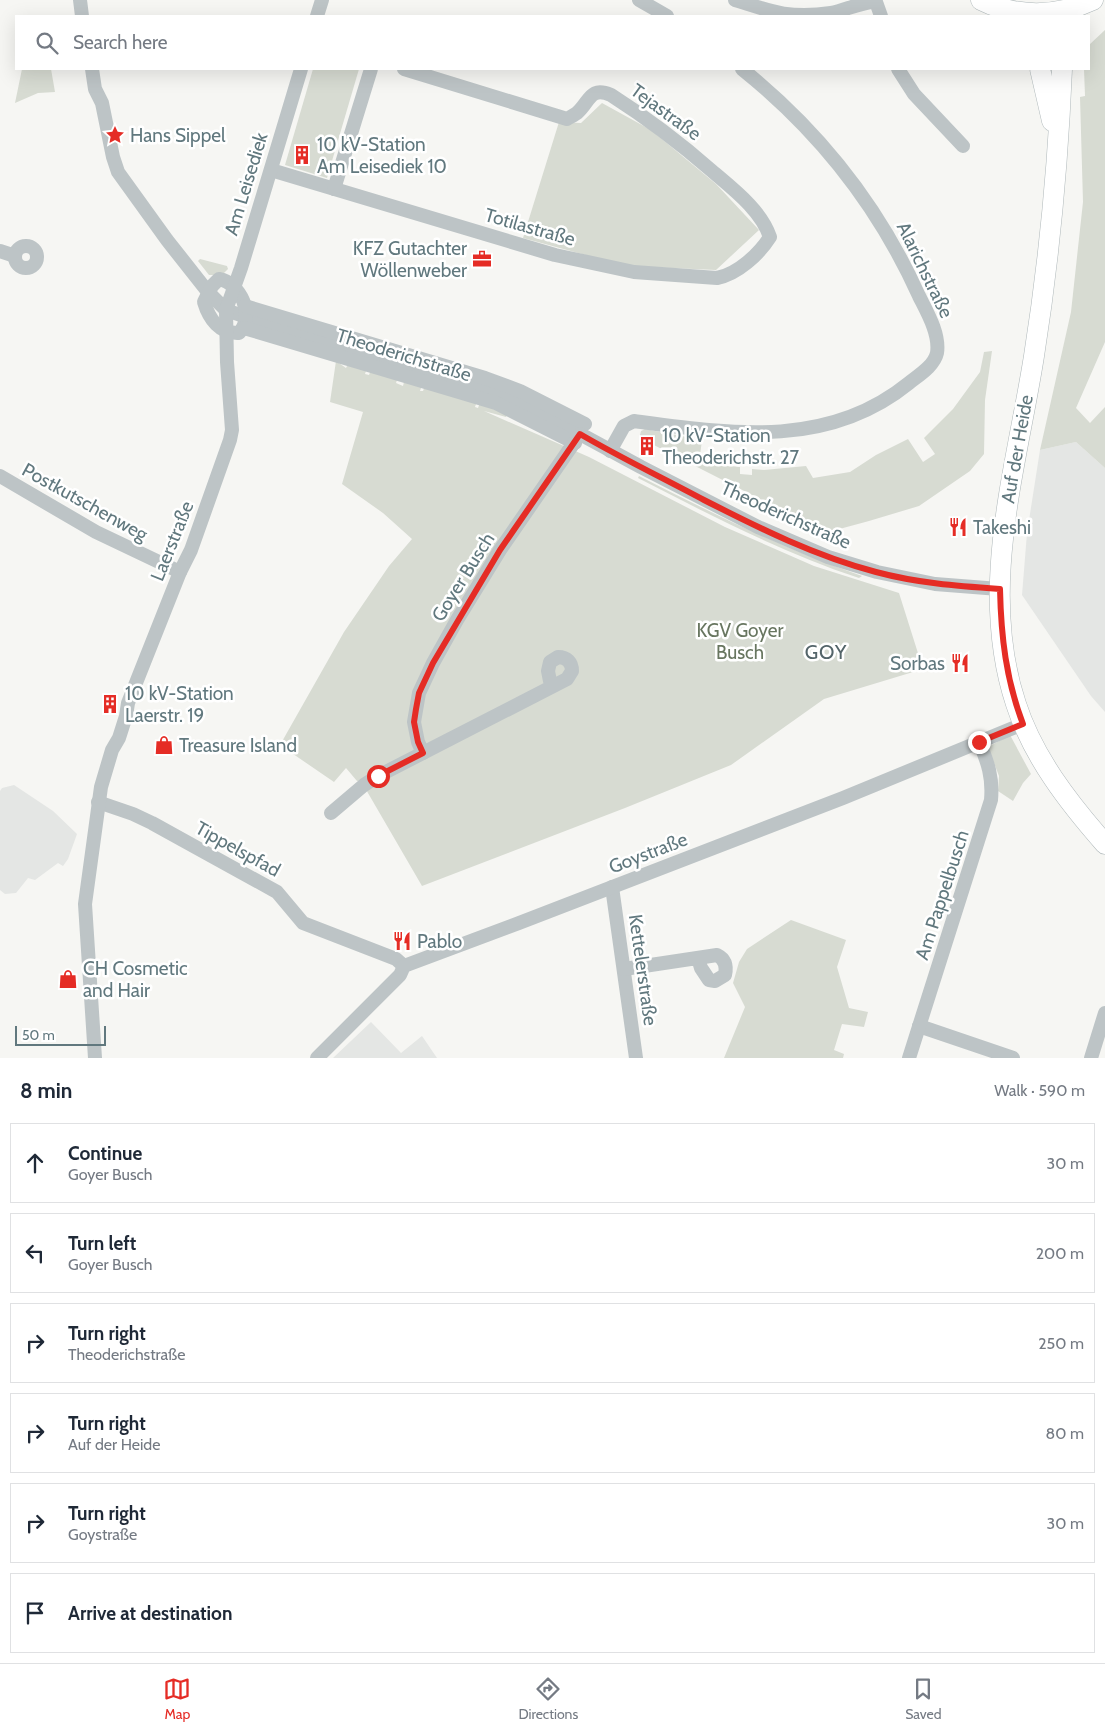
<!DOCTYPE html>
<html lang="en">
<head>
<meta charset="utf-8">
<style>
	:root { --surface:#fff; --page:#f2f2f3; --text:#1f2937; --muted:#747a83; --line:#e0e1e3; --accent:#e52c25 }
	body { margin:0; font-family:Cabin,sans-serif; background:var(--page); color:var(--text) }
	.scale { position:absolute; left:15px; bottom:12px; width:91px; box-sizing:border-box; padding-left:5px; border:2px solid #61787e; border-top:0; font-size:14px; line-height:18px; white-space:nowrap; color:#61787e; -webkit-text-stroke:4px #fff; paint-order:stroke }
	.stop { position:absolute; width:15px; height:15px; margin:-11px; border:4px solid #e52c25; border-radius:50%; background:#fff }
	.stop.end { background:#e52c25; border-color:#fff; box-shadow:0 1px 5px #0008 }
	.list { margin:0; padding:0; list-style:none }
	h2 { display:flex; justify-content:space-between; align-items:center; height:65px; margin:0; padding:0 20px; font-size:21px }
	h2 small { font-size:16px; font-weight:400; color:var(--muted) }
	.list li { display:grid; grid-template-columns:32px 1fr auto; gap:15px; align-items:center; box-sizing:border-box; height:80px; margin:0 10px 10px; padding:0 10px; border:1px solid var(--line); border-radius:0px }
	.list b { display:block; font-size:19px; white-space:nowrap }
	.list p { margin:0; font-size:16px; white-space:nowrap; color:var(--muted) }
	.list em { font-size:16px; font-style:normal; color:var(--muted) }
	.icon { flex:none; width:28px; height:28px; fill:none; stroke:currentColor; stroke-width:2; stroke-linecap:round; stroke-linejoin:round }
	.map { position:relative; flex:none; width:1105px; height:1058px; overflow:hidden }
	.search { position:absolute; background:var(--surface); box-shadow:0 5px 20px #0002; left:15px; right:15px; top:15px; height:55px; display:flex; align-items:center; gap:12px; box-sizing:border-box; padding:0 18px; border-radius:0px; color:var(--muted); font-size:19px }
	.sheet { height:605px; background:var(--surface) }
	nav { display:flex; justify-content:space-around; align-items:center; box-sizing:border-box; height:70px; border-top:1px solid var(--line); background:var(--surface); font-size:14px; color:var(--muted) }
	nav a { display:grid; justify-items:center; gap:2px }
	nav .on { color:var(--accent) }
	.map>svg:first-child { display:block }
	.built { fill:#e4e6e4 }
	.green { fill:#d7dbd2 }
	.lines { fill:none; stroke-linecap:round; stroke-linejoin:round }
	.secondary-casing { stroke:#afb8ba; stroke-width:21 }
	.street { stroke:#bdc4c6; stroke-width:14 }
	.secondary { stroke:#fff; stroke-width:20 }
	.route { stroke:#e52c25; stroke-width:6 }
	.labels { text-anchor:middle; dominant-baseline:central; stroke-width:5; stroke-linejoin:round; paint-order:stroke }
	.street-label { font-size:19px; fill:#61787e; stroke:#fff }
	.poi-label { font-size:19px; fill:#61787e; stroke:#fff; text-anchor:start }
	.park-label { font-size:19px; fill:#687660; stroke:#fff }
	.neighbourhood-label { font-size:20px; letter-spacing:1px; fill:#536469; stroke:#fff }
</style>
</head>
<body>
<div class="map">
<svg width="1105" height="1058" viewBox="0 0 1105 1058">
	<rect width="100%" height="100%" fill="#f6f6f3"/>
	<g class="built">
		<polygon points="1076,442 1105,468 1105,712 1091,696 1022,595 1027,533 1040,450"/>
		<polygon points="14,785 53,811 77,834 68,859 63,866 58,863 35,880 28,878 16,893 5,894 0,890 0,791 2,788"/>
		<polygon points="371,1022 401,1053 422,1036 437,1058 333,1058"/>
	</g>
	<g class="green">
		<polygon points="1105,30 1105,342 1076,408 1090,423 1105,407 1105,468 1076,442 1040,450 1071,312 1083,202 1080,97 1085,96 1084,69 1089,69 1089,45"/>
		<polygon points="22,69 51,69 55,92 38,93 15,103"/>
		<polygon points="313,69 359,69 327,178 285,165"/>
		<polygon points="602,103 651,130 716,184 759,230 716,270 626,266 523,238 559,122 581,123"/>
		<polygon points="200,259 227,266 228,269 222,275 209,275 198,261"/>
		<polygon points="992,351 985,400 984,454 970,471 919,506 869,521 832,531 805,522 642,439 640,435 641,431 645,429 702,440 699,463 740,467 740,474 752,475 752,469 764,470 806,466 813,478 850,472 876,455 908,439 923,462 935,454 924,438 953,409 980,372 984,352"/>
		<polygon points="336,361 346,368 348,364 368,365 365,374 369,375 372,367 398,377 396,383 403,386 405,378 423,382 420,391 423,391 426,383 478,398 475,407 478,408 481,400 509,411 506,417 484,411 589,457 725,527 814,566 899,593 923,669 824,699 731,765 625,808 422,886 361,781 357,781 346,768 334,782 280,745 344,632 389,566 412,539 383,513 342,484 363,412 330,402"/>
		<path d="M639,476C712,513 784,549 862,576L859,578C781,552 710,515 638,478Z"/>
		<polygon points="1010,735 1031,774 1023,783 1013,801 998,791 999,776 988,747"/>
		<polygon points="791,920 846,940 837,967 849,1008 868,1012 864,1027 842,1024 834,1050 844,1054 843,1058 724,1058 745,1007 733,983 739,962 747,949"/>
	</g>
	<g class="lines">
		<g class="secondary-casing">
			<g id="secondary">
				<path d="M981,0C1017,18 1057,17 1093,0"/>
				<polyline points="1040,69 1052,121"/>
				<path d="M1062,69C1058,165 1049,261 1034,356C1016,470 978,590 1016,704C1033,757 1069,803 1105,844"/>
			</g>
		</g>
		<g class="street">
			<polyline points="80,0 82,16"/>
			<polyline points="639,0 667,16"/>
			<path d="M735,0C772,12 791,19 831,13C844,11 863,1 876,2L881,16"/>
			<polyline points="317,16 322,0"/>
			<polyline points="92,69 95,89 102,103 113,157 118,172 167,240 208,292 226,310 246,317 500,393 534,409 641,467 758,527 828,557 877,572 935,584 999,589"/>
			<polyline points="898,69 914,94 963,146"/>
			<path d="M271,170L555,255L634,272L717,278C738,274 759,254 770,237C761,210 733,189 712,171C680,143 647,118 611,95C590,86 590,101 578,112C575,115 570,117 567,119L404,69"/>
			<polyline points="334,189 371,69"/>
			<circle cx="26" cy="257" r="11"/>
			<polyline points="0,251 15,256"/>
			<path d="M219,279C241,283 255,316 239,333C220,334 209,319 204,302L212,286Z"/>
			<polyline points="245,306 485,378 520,391 585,424"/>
			<polyline points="244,328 496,403 575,443"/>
			<path d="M610,451L624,426L634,421C731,434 828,449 909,383C919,375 934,366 937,353C940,334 927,312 919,296C879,207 818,130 742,69"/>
			<polyline points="0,476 96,532 180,572"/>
			<polyline points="423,753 418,742 414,722 419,693 433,663 457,620 500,550 580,434"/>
			<polyline points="98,802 133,814 152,823 277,892 303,923 396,959 404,966"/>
			<path d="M331,813L364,785L378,776L567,679L572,671C572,662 567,657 558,657L550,662L548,671L551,686"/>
			<polyline points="612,887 636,1058"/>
			<path d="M624,969L717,955C725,959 727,966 725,975L715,981L709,980L701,968L698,958"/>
			<polyline points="919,1026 1013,1058"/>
			<polyline points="95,1058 85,904 101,787 112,750 119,738 126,716 128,703 180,572 191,550 230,440 232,430 227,362 226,310 241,268 301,69"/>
			<polyline points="317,1058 400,975 404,966 519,923 843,798 1023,724"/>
			<path d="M909,1058L991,800C993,778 988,762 979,742"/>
			<polyline points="1091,1058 1105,1013"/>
		</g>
		<use href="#secondary" class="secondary"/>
	</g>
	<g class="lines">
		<path class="route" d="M378,776L423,753L418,742L414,722L416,709L419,693L433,663L500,550L580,434C621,458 663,478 704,500C759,528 815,556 876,572C917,583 957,586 1000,589C1001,636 1006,680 1023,724L979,742"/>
	</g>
	<defs>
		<g id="sight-bare" transform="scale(1.5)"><path d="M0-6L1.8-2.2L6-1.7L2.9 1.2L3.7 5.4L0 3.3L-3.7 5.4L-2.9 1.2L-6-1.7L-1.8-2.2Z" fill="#e52c25" stroke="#fff" stroke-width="2.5" paint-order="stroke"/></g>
		<g id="building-bare" transform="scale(1.5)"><path d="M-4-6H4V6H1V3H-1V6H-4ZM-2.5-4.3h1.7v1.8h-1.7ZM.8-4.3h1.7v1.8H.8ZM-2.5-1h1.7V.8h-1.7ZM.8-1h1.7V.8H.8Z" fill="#e52c25" stroke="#fff" stroke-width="2.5" paint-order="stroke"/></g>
		<g id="office-bare" transform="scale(1.5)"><path d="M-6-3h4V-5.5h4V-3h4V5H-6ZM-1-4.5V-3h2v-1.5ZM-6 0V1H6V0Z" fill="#e52c25" stroke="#fff" stroke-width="2.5" paint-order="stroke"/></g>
		<g id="restaurant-bare" transform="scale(1.5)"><path d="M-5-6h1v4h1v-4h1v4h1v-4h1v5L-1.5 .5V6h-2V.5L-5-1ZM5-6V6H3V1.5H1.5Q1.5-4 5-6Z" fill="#e52c25" stroke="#fff" stroke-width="2.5" paint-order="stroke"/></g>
		<g id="shop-bare" transform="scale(1.5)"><path d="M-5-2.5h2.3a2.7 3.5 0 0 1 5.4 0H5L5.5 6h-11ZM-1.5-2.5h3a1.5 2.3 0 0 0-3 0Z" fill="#e52c25" stroke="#fff" stroke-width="2.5" paint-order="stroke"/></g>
	</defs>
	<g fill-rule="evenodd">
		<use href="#sight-bare" x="115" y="135"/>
		<use href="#building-bare" x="302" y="155"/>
		<use href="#office-bare" x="482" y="259"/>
		<use href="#building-bare" x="647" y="446"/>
		<use href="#restaurant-bare" x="958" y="527"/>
		<use href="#restaurant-bare" x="960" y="663"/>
		<use href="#building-bare" x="110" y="704"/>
		<use href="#shop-bare" x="164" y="745"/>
		<use href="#restaurant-bare" x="402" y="941"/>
		<use href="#shop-bare" x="68" y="979"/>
	</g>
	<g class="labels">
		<g class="street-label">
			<text transform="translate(666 112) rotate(36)">Tejastraße</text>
			<text transform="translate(246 184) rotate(-73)">Am Leisediek</text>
			<text transform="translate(530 227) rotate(16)">Totilastraße</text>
			<text transform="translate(925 270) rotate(64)">Alarichstraße</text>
			<text transform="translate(404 355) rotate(17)">Theoderichstraße</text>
			<text transform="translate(1017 449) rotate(-80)">Auf der Heide</text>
			<text transform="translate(85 502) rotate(29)">Postkutschenweg</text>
			<text transform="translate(786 515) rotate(24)">Theoderichstraße</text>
			<text transform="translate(172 541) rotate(-68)">Laerstraße</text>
			<text transform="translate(463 577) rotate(-58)">Goyer Busch</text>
			<text transform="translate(238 849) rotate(29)">Tippelspfad</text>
			<text transform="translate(648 853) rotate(-21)">Goystraße</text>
			<text transform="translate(942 895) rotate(-72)">Am Pappelbusch</text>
			<text transform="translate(643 970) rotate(82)">Kettelerstraße</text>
		</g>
		<g class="poi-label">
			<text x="130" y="135">Hans Sippel</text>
			<text x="317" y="144">10 kV-Station<tspan x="317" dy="22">Am Leisediek 10</tspan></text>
			<text x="467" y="248" text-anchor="end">KFZ Gutachter<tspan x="467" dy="22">Wöllenweber</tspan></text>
			<text x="662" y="435">10 kV-Station<tspan x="662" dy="22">Theoderichstr. 27</tspan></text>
			<text x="973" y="527">Takeshi</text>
			<text x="945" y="663" text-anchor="end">Sorbas</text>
			<text x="125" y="693">10 kV-Station<tspan x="125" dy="22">Laerstr. 19</tspan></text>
			<text x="179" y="745">Treasure Island</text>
			<text x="417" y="941">Pablo</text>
			<text x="83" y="968">CH Cosmetic<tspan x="83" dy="22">and Hair</tspan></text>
		</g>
		<g class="park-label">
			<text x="740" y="630">KGV Goyer<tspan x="740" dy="22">Busch</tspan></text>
		</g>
		<g class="neighbourhood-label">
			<text x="826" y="652">GOY</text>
		</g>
	</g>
</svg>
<div class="scale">50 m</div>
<div class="stop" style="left:378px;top:776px"></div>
<div class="stop end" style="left:979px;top:742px"></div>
<div class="search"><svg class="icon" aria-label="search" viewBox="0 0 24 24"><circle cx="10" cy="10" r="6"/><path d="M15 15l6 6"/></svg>Search here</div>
</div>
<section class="sheet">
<h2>8 min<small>Walk · 590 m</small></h2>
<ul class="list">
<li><svg class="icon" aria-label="ahead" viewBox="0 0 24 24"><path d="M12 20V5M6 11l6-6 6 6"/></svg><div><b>Continue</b><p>Goyer Busch</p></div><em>30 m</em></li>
<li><svg class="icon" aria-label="left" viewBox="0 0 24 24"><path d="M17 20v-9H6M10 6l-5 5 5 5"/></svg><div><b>Turn left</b><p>Goyer Busch</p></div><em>200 m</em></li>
<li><svg class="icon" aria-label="right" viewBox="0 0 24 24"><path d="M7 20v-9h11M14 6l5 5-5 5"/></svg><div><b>Turn right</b><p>Theoderichstraße</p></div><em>250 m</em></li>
<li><svg class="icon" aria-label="right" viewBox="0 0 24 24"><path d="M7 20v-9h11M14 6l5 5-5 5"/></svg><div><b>Turn right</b><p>Auf der Heide</p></div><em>80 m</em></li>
<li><svg class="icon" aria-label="right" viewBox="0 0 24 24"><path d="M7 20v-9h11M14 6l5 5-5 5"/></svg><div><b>Turn right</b><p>Goystraße</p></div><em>30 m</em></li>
<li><svg class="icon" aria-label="arrive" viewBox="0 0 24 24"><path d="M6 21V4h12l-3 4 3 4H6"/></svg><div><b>Arrive at destination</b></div></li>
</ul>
</section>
<nav>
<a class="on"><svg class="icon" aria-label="map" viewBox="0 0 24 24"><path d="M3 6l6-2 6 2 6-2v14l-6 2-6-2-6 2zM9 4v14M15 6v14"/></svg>Map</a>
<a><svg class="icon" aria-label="directions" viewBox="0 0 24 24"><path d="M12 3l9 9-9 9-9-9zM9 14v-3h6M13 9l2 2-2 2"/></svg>Directions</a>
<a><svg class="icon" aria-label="saved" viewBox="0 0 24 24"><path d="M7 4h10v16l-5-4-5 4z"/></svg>Saved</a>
</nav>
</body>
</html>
